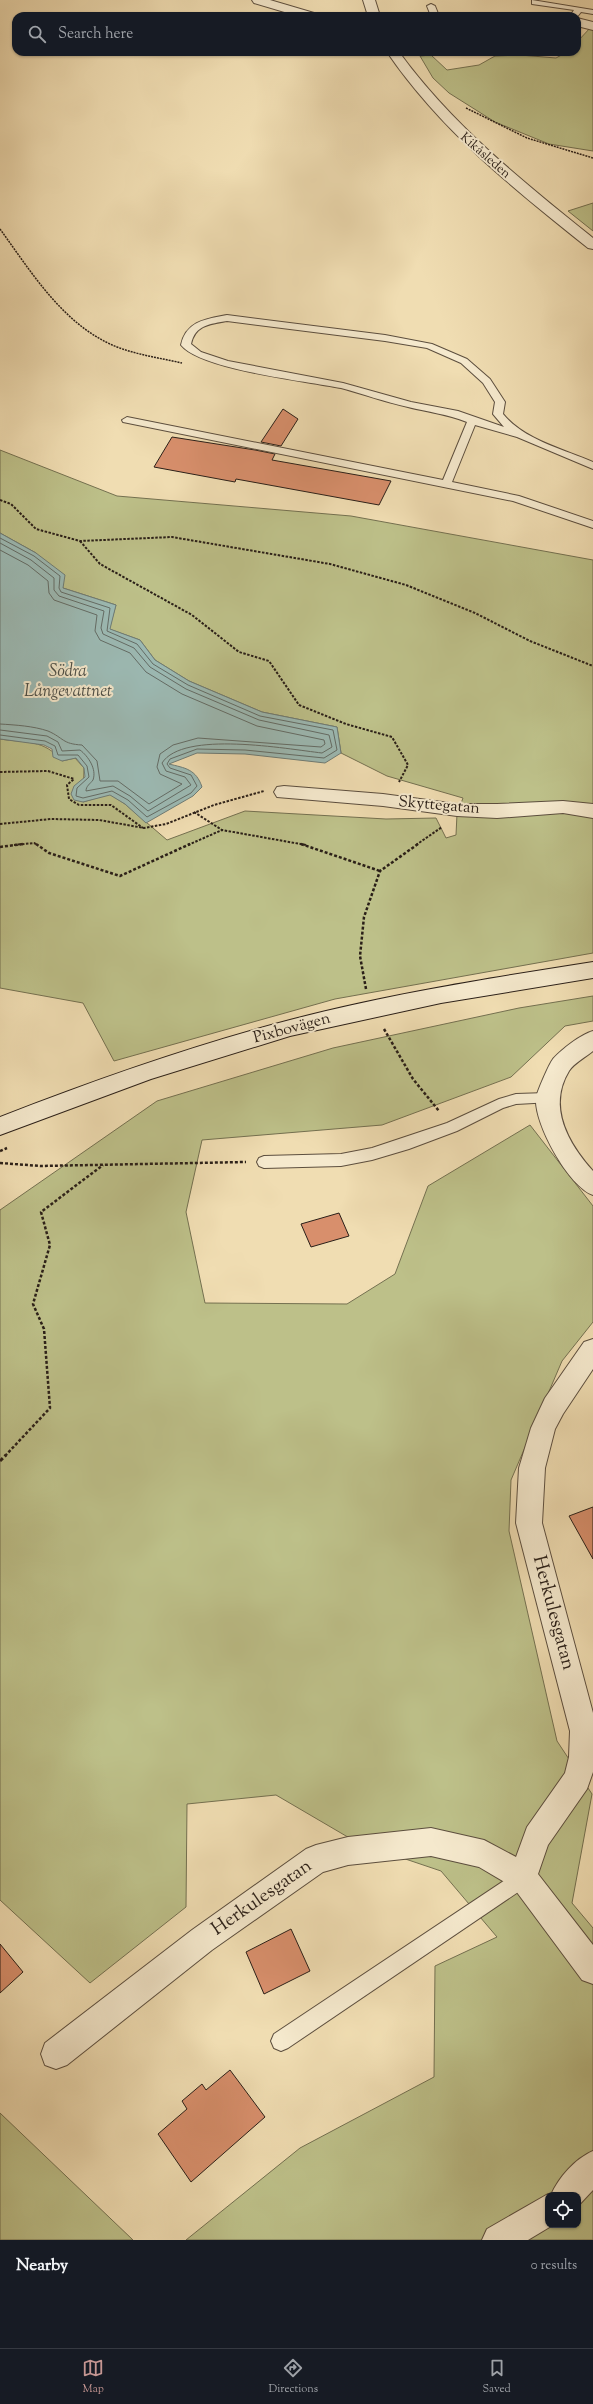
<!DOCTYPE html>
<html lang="en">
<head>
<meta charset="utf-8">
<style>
	:root { --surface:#171b24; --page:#242831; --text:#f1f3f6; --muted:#9ea1a6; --line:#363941; --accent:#c59692 }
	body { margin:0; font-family:"Sorts Mill Goudy",serif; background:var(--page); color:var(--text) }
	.controls { position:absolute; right:12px; bottom:12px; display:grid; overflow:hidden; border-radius:8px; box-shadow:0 1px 3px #0004 }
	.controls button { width:36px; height:36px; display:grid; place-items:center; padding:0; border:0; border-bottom:1px solid var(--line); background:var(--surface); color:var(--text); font:20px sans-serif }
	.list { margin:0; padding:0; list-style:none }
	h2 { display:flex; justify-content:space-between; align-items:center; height:52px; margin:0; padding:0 16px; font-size:17px }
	h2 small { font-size:13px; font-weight:400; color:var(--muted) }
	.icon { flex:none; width:22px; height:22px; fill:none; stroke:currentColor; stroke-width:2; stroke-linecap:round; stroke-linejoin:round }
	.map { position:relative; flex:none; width:593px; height:2240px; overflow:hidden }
	.search { position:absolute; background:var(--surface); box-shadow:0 1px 3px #0004; left:12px; right:12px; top:12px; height:44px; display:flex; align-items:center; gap:10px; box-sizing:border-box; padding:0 14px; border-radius:12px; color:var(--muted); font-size:15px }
	.sheet { height:108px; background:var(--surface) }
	nav { display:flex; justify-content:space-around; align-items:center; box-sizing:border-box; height:56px; border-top:1px solid var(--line); background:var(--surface); font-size:11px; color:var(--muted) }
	nav a { display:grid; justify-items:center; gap:2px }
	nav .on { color:var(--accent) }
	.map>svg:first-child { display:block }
	.green { fill:#bdc089; stroke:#747050; fill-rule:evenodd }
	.water { fill:#9cbab4; stroke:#6e7c76 }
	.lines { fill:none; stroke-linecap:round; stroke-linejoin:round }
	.shore { stroke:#636c66; stroke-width:1 }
	.building { fill:#d88f6c; stroke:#2a1f18 }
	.lane-casing { stroke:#5c4e3e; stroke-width:2 }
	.street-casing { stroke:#5c4e3e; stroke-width:2 }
	.secondary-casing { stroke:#2a1f18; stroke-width:2 }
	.path-far3 { stroke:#2a1f18; stroke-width:1.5; stroke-dasharray:2 1; stroke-linecap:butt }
	.path-far2 { stroke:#2a1f18; stroke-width:2; stroke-dasharray:2.5 1.5; stroke-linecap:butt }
	.path-far1 { stroke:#2a1f18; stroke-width:2.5; stroke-dasharray:3 2; stroke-linecap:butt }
	.path { stroke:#2a1f18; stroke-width:3; stroke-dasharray:4 2.5; stroke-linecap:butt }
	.lane { fill:#f5e9cd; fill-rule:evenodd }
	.street { fill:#f5e9cd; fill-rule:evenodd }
	.secondary { fill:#f5e9cd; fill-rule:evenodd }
	.labels { text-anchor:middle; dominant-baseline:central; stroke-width:4; stroke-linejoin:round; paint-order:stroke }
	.far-street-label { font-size:13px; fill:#2a1f18; stroke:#f5e9cd }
	.street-label { font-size:16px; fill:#2a1f18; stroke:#f5e9cd }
	.water-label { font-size:17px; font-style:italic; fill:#4c4e47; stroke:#f5e9cd }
	.near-street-label { font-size:19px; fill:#2a1f18; stroke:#f5e9cd }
</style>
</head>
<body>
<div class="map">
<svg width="593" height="2240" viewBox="0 0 593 2240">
	<rect width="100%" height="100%" fill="#f0ddb2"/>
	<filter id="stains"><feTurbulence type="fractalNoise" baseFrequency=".005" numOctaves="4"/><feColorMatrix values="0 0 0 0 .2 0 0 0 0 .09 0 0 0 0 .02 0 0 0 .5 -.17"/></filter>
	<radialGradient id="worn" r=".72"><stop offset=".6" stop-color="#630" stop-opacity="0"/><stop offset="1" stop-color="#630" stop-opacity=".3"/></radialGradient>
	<g class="green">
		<polygon points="591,27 593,29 593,151 549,144 495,122 449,93 433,78 420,56 431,55 447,70 479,65 495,56 520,55 556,58 567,52 577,52 577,42"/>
		<polygon points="593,203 593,231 568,211"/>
		<path d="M0,450L117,496L351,516L593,560V953L335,999L114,1061L83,1003L0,988V739C26,743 44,739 62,761L75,758L84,768L83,802L110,794L125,804L167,840L245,811L386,819L436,818L446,838L456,835L457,814L463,798L387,776L341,753L337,727L262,712L189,681L155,660L140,640L109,629L116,605L63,588L36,553L0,533Z"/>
		<path d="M593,996V1021L565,1026L511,1077L382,1125L202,1140L186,1212L205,1303L347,1304L395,1274L428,1186L530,1125L593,1206V1322L562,1361L511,1480L509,1531L557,1741L592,1794L572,1903L593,1928V2240H186L300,2148L434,2077L435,1966L497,1937L441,1871L358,1843L276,1795L187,1804L186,1907L90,1983L0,1900V1210L157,1101L333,1048L519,1008ZM548,2195H578V2225H548Z"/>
		<polygon points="0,2113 133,2240 0,2240"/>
	</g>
	<path class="water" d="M0,533L36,553L65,575L63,588L116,605L110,629L140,640L155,660L189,681L262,712L337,727L341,753L325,763L245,754L197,753L169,764C185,768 196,769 202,787L193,796L146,823L125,804L110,795L83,802L74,800L71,794L74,786L85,777L84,768L76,758L62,761L53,757L52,749L44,745L0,739Z"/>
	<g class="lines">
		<g class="shore">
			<polyline points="0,538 34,556 60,576 59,588 61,592 110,608 107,631 137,644 153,664 188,685 260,716 333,730 337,750 324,758 245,750 197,749 170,759 167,764 170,768 191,775 197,786 191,793 147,817 128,800 112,791 83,798 76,796 77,788 89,777 87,766 78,755 58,755 55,746 45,741 0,735"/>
			<path d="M0,543L31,560L54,578V590L59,596L104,611L101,628L103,634L134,648L150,667L186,689L259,720L329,735L332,747L322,753C287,749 183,730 162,763L166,771L185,777L191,785L148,811L130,796L113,786L86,791C86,786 90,784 93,780C97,769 88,756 80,750L62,751L58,742L47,736L0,730"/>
			<path d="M0,550L28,565L48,581L49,593L54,600L97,615L95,631L100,640L130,653L146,672L182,694L257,726L324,740L325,744L321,747L198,738L173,745L160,754L157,767L160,774L182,784L149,804L118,781H100L97,761L82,745C62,744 64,738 48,731C33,726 16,725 0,724"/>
		</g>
	</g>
	<g class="building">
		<polygon points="283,409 298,419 281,446 261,442"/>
		<polygon points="172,437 255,450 275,454 272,460 391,481 379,505 236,479 235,482 154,467"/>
		<polygon points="339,1213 349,1236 311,1247 301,1224"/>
		<polygon points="593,1507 593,1559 569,1516"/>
		<polygon points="291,1929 310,1971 264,1994 246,1952"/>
		<polygon points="0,1944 23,1972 0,1993"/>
		<polygon points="230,2070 265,2117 191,2182 158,2134 187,2109 182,2101 202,2084 206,2090"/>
	</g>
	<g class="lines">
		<g class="lane-casing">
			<g id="lane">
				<polygon points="532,0 593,10 593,14 581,12 577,17 570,16 574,10 532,4"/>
				<polygon points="431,4 435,6 439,16 431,16 427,6"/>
				<path d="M227,315L385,335L432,344L467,359L490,379L505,402L503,414C524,440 563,449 593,462V469L517,437L475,425L452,482L519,496L593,521V528L513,501L123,422L122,420L127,417L443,480L467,422C447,414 428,412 408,407C385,402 363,394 341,388C307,381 201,370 181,345C186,321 206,319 227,315ZM227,321L385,341L427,348L461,363L483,383L495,402L493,414L504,427L458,411L411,402L343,383L228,361L201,352L191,344C195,325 210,324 227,321Z"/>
				<polygon points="547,1093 552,1094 554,1098 552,1102 516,1104 503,1108 457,1131 409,1149 372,1160 341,1166 264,1168 259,1166 257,1162 259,1158 264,1156 341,1154 372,1148 447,1123 499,1099 516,1094"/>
				<polygon points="523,1868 530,1870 532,1877 530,1884 288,2048 281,2051 274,2048 271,2041 274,2034"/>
			</g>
		</g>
		<g class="street-casing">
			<g id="street">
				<polygon points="252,0 270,0 314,13 316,16 298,16 254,3"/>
				<polygon points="363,0 375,0 380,16 368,16"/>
				<polygon points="577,18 593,22 593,30 577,26"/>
				<path d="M387,52H399C453,126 522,181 593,238V249L588,248C514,189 441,131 387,52Z"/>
				<polygon points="284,786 383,794 457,804 497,804 563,801 593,804 593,818 563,813 497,818 457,816 383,806 277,797 274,792 277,787"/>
				<path d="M593,1031V1051C586,1057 574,1063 569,1071C547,1107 568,1143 593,1171V1195C569,1187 534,1124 536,1098C537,1092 549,1064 553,1059C562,1049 580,1035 593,1031Z"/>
				<polygon points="593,1339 593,1369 563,1414 555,1429 545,1468 542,1523 593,1713 593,1772 587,1789 548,1845 538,1874 593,1945 593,1984 582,1980 513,1887 479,1867 431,1856 348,1865 323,1872 212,1950 67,2065 56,2069 45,2065 41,2054 45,2043 192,1930 306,1849 316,1845 348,1837 431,1828 484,1840 516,1857 527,1827 565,1773 569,1757 570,1731 516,1523 519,1468 531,1428 545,1398 584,1342"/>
				<path d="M593,2151V2190L578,2206V2195H551C559,2177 575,2159 593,2151Z"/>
				<polygon points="548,2194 550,2195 548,2195 548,2225 553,2225 528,2240 482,2240 487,2229"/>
			</g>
		</g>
		<g class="secondary-casing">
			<path id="secondary" d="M593,962V978L441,1003L290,1036L151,1079L0,1135V1117C95,1080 191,1046 290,1020C389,994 491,978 593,962Z"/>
		</g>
		<g class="path-far3">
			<polyline points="466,108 527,138 593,158"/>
			<path d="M0,229C32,273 64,326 117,347C138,355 160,358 182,363"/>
		</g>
		<g class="path-far2">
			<polyline points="0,500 11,504 36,529 80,541 172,537 330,564 406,585 475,613 530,641 593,666"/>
			<polyline points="80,541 100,564 192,615 239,652 269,661 299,705 346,724 392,737 408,765 399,782"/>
			<polyline points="0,772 48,771 74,779 67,785 69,799 79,805 111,805 143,828"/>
			<polyline points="194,812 222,830 306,845"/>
			<polyline points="0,824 51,819 99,820 144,828 166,824 214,805 264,791"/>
			<polyline points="14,845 34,843 38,845"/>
			<polyline points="188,845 222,830"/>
			<polyline points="416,845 442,827"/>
		</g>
		<g class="path-far1">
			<polyline points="36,844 49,853 120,876 190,844"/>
			<polyline points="301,844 380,871"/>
			<polyline points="0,847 23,844"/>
			<polyline points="366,989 360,956 364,917 380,871 418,844"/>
			<polyline points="384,1029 413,1079 439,1111"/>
			<polyline points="0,1151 7,1148"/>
			<polyline points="0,1163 40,1166 246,1162"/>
			<polyline points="5,1456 50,1408 44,1329 33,1304 50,1245 41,1212 103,1165"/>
		</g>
		<polyline class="path" points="0,1461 6,1455"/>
		<use href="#lane" class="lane"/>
		<use href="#street" class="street"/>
		<use href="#secondary" class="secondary"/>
	</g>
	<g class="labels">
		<g class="far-street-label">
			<text transform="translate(485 156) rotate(41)">Kikåsleden</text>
		</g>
		<g class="street-label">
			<text transform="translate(439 806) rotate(5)">Skyttegatan</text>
			<text transform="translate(292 1029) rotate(-15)">Pixbovägen</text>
		</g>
		<g class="water-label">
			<text x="68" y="672">Södra<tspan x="68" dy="20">Långevattnet</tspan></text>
		</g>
		<g class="near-street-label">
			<text transform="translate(553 1613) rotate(75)">Herkulesgatan</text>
			<text transform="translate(262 1898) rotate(-35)">Herkulesgatan</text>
		</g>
	</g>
	<rect width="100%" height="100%" filter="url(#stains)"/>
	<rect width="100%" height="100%" fill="url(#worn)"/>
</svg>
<div class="controls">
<button><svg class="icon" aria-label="locate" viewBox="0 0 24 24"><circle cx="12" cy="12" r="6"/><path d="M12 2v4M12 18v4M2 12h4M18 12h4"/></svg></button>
</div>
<div class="search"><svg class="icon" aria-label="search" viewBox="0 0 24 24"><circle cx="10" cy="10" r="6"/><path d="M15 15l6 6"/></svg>Search here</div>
</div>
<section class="sheet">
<h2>Nearby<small>0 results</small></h2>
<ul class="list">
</ul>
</section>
<nav>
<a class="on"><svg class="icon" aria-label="map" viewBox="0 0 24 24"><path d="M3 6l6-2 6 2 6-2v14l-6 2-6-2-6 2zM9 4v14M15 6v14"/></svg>Map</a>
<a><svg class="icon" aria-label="directions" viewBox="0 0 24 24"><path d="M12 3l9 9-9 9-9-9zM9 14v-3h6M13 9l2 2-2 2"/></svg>Directions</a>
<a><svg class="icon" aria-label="saved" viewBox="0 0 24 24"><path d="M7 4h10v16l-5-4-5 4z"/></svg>Saved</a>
</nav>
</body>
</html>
